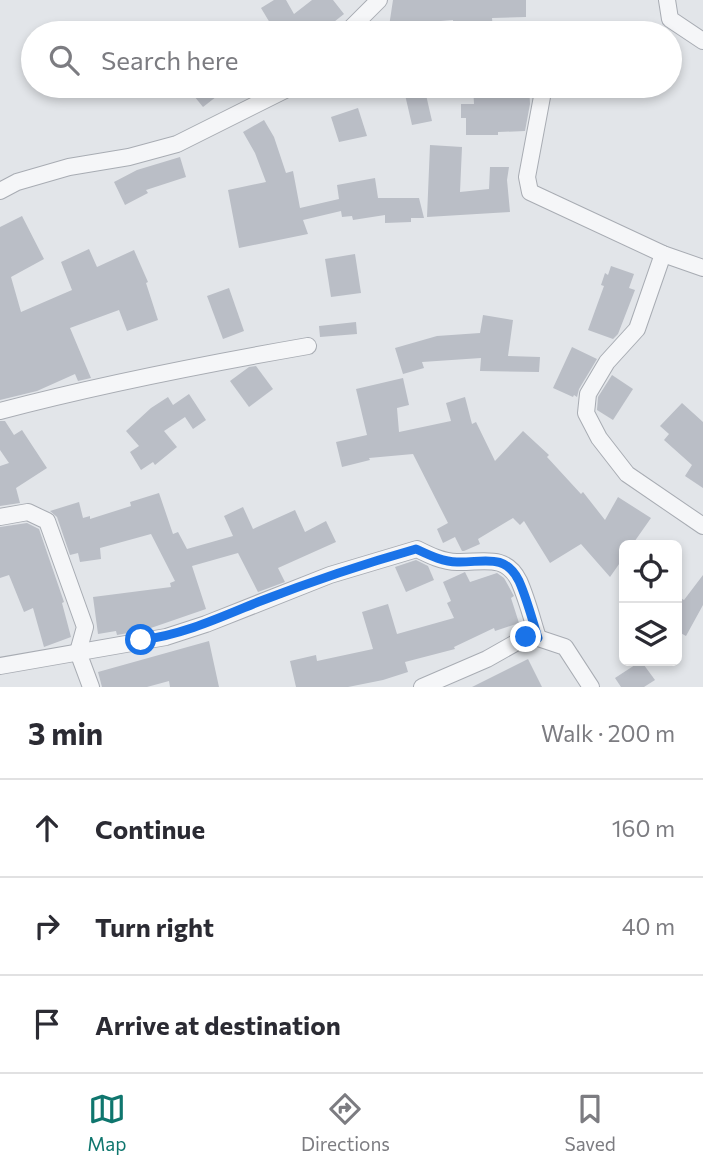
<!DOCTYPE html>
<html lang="en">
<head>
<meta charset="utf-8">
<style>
	:root { --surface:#fff; --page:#f7f7f7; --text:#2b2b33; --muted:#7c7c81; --line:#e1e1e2; --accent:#0f766e }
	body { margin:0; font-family:Commissioner,sans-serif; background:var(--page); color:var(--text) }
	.controls { position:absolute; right:21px; bottom:21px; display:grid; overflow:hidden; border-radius:10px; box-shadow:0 4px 10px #0003 }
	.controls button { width:63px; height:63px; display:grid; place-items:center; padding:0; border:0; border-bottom:2px solid var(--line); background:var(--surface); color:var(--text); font:35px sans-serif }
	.stop { position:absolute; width:21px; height:21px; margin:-16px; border:5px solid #1a73e8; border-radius:50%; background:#fff }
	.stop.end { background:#1a73e8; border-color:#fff; box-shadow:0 2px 7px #0008 }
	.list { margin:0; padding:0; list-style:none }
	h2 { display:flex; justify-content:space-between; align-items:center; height:91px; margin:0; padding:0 28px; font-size:30px }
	h2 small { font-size:23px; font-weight:400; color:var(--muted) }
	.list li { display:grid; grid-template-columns:46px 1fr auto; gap:21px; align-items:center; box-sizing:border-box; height:98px; padding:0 28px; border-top:2px solid var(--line) }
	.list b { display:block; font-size:26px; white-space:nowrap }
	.list em { font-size:23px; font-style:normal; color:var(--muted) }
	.icon { flex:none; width:38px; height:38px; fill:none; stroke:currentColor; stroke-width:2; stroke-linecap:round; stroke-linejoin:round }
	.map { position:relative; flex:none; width:703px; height:687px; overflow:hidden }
	.search { position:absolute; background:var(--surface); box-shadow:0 4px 10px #0003; left:21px; right:21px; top:21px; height:77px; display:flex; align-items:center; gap:18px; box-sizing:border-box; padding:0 24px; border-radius:38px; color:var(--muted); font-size:26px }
	.sheet { height:385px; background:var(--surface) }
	nav { display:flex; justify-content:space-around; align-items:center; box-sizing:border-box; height:98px; border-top:2px solid var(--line); background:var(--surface); font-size:19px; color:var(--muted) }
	nav a { display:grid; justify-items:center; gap:4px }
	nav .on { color:var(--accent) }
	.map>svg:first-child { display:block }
	.building { fill:#babec6 }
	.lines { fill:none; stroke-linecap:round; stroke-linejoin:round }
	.street-casing { stroke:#a8acb3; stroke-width:18 }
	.street { stroke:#f5f6f8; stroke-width:16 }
	.route { stroke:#1a73e8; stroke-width:9 }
</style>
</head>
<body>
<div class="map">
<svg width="703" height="687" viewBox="0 0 703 687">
	<rect width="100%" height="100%" fill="#e2e5e9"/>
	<g class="building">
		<polygon points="274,0 286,0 294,14 312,0 333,0 344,14 320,33 276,33 261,8"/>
		<polygon points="393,0 526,0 526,17 492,18 493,29 454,33 453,20 416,23 414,33 388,33"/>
		<polygon points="186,86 230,86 203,107"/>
		<polygon points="403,86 424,86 432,121 412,125"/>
		<polygon points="473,86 529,86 530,104 525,131 498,132 498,135 466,135 466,118 461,118 461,104 474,104"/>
		<polygon points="358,108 367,136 339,142 331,117"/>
		<polygon points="264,120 274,137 286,173 293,171 300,208 339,199 337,185 375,178 378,198 419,198 424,218 411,218 411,222 385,223 385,215 353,220 352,216 342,217 341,211 303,220 308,234 239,248 228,190 266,182 255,153 243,132"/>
		<polygon points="430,145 462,147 460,192 489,189 490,167 509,167 507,180 510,212 427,217"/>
		<polygon points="180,157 186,177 146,190 148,193 125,205 114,182 137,170"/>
		<polygon points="22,216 44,259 11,277 21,312 72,290 61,262 89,249 97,267 134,250 148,282 146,283 158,320 127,331 119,310 70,328 91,378 78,381 75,374 37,391 0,400 0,227"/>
		<polygon points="355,254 361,293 331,297 325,259"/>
		<polygon points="611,266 634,274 629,288 635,290 618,334 613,339 588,330 604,286 601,285 605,273 608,275"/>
		<polygon points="229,288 244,331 223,339 207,296"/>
		<polygon points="483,315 513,320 508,356 540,357 539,372 480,371 481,358 422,362 424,368 403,374 395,348 437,336 480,333"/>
		<polygon points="356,322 357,334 320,337 319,326"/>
		<polygon points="572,347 597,359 579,389 577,397 574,395 573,397 553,388"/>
		<polygon points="256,366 273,389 249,407 230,381 249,367"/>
		<polygon points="612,375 633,389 613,420 597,410 598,397"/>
		<polygon points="403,378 409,405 397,408 399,432 451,421 446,403 465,397 472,424 476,422 495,461 523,431 549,455 547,457 581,494 583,492 605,520 618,497 651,518 632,545 624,545 624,557 610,577 581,544 550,563 524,521 520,525 513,518 478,539 480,544 464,551 462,551 455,537 443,543 437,529 448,523 413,454 369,458 370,460 342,467 336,442 367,435 356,389"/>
		<polygon points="189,394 206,420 193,429 185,417 164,431 177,447 155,465 153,462 141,470 130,452 139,446 126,431 151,408 168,397 173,405"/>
		<polygon points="682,403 703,422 703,488 685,476 692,465 664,440 669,434 660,426"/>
		<polygon points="0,421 5,421 14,435 22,430 47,468 16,488 20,503 0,506 0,466 9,463 0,450"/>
		<polygon points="159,493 173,534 178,532 187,549 233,536 224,516 243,507 253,529 295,510 305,532 326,521 336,542 278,568 285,582 258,592 238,553 192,566 206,609 145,630 117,635 116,631 98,634 93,597 171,587 170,583 175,581 151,534 100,548 101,559 80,562 78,553 70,555 57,517 50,511 79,502 83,518 90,516 90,519 131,506 130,502"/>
		<polygon points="27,523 39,529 64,602 62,603 71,637 44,647 33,608 24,612 9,575 0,578 0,527"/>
		<polygon points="416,560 428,566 434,580 406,592 395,567"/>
		<polygon points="465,572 470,582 497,573 504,578 514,596 511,598 519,623 495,631 494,628 454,647 455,649 405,662 408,672 383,680 348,687 296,687 290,661 316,655 317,661 373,649 362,612 388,604 397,634 454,618 447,603 451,601 443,582"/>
		<polygon points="703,575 703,605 686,636 677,631 677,596 684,600"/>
		<polygon points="209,641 219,687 170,687 169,681 147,687 102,687 98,672"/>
		<polygon points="528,659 542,687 472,687"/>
		<polygon points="641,661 655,680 644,687 621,687 615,678"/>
	</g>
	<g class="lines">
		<g class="street-casing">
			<g id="street">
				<polyline points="667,0 670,19 703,41"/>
				<polyline points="346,33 379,0"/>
				<polyline points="544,86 527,177 530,192 663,254 703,268"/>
				<polyline points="0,191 17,182 69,167 129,157 177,144 293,86"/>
				<polyline points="663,254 637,329 607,362 588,394 586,413 599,438 627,474 703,526"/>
				<path d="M0,411C102,384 205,364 308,346"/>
				<polyline points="0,517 28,512 47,521 85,627 78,652 91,687"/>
				<path d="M0,666L166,637L206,624L330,575L417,549C429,555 443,562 457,562C482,563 505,553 519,581C527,599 532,619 538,638"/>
				<polyline points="422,687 487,659 526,637 538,638 565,647 591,687"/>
			</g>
		</g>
		<use href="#street" class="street"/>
	</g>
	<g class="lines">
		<path class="route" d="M141,640C182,635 219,618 258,602C310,582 363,564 416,549C429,555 443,562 457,562C482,563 505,552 519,581C527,599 532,619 538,638L526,637"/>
	</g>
</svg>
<div class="controls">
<button><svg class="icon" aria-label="locate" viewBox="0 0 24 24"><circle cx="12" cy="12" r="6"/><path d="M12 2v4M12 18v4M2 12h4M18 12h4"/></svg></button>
<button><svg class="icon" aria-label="layers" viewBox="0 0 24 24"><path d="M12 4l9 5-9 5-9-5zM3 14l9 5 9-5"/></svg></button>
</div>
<div class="stop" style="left:141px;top:640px"></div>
<div class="stop end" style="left:526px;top:637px"></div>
<div class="search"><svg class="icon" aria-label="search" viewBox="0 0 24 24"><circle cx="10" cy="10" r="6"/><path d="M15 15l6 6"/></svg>Search here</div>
</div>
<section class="sheet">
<h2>3 min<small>Walk · 200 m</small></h2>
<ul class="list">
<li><svg class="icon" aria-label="ahead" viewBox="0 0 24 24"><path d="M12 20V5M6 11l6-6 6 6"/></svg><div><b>Continue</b></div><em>160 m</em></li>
<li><svg class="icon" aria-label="right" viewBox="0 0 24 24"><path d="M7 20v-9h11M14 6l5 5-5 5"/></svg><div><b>Turn right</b></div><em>40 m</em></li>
<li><svg class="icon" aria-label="arrive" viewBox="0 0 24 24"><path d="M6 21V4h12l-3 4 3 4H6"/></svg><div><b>Arrive at destination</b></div></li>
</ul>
</section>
<nav>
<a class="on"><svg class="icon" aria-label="map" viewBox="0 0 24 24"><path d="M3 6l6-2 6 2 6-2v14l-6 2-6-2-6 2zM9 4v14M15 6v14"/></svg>Map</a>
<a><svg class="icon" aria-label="directions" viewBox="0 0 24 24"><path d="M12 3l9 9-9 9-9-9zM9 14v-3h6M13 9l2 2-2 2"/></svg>Directions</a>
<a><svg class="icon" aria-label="saved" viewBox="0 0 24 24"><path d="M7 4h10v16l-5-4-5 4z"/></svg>Saved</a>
</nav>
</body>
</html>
